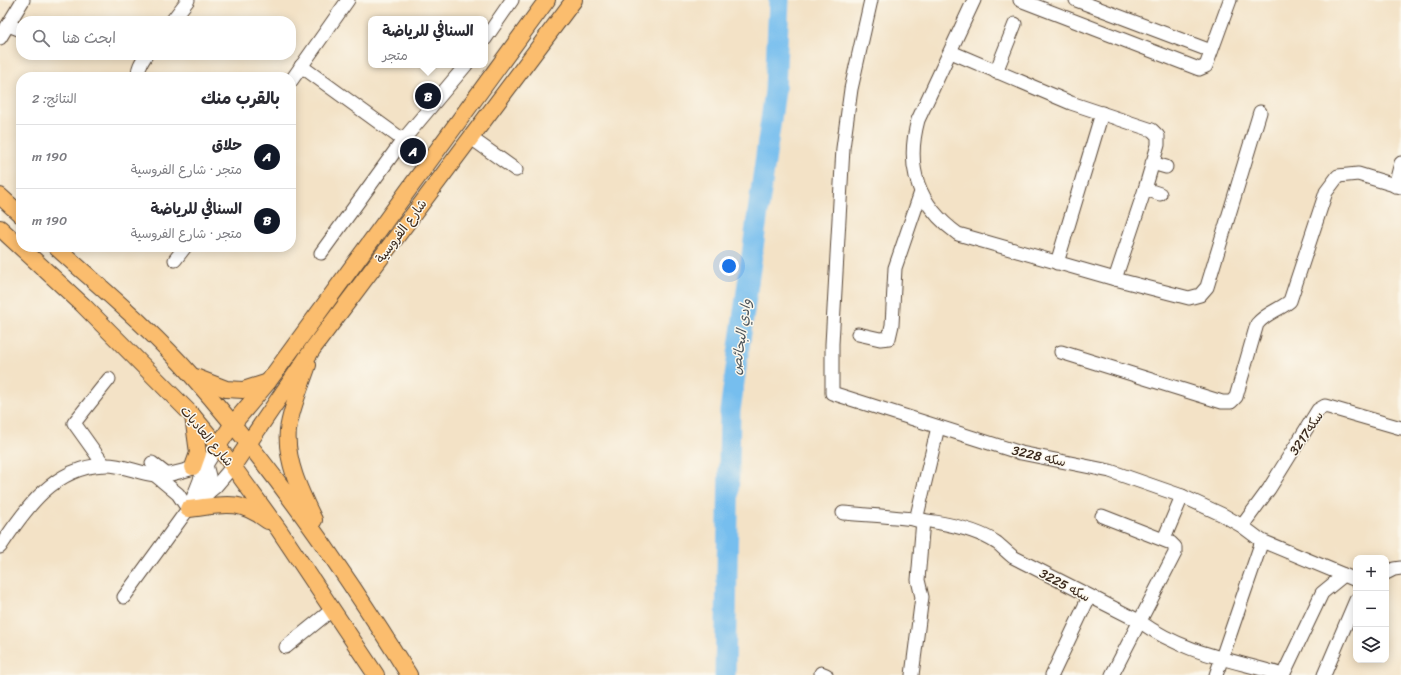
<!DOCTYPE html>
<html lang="ar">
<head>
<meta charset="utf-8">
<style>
	:root { --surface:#fff; --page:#f2f2f3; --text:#2b2b33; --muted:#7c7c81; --line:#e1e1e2; --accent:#111827 }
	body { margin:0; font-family:Sriracha,"Playpen Sans Arabic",sans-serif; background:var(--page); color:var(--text); direction:rtl }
	.controls { position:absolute; right:12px; bottom:12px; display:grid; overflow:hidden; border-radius:8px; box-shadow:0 2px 10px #0003 }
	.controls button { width:36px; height:36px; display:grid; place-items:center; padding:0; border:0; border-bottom:1px solid var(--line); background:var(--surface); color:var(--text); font:20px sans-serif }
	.you { position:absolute; left:729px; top:266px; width:14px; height:14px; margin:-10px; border:3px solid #fff; border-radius:50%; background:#1a73e8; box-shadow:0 0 0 6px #1a73e833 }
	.badge { display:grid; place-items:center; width:26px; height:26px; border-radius:50%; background:var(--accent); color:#fff; font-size:13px; font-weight:700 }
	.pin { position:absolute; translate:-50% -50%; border:2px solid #fff; box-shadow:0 1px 4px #0006 }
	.popup { position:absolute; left:368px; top:16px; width:120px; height:52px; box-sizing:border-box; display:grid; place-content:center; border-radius:8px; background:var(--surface); filter:drop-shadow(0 1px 3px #0005); font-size:13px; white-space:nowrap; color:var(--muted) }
	.popup b { font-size:15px; color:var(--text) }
	.popup::after { content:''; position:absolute; left:50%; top:100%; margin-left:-8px; border:8px solid transparent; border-top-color:var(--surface) }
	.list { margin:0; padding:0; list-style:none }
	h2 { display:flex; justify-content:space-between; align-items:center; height:52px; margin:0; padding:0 16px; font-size:17px }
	h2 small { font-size:13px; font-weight:400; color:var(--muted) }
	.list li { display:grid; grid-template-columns:26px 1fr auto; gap:12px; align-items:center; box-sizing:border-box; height:64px; padding:0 16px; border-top:1px solid var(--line) }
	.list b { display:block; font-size:15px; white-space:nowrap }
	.list p { margin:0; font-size:13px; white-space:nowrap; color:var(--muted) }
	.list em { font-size:13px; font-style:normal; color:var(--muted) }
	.icon { flex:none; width:22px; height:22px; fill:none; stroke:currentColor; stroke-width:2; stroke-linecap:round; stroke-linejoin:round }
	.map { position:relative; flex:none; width:1401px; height:675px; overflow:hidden; direction:ltr }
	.search { position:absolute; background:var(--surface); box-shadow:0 2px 10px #0003; left:16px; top:16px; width:280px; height:44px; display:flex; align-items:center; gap:10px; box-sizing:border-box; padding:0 14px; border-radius:16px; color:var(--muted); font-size:15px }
	.panel { position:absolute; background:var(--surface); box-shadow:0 2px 10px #0003; left:16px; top:72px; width:280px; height:180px; border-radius:16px; direction:rtl }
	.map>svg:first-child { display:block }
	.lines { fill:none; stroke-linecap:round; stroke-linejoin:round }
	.river { stroke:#76beee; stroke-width:21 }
	.minor-casing { stroke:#574637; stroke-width:15 }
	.major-casing { stroke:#574637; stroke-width:18 }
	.minor { stroke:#fff; stroke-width:13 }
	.major { stroke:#fbbd6e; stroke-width:16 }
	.labels { text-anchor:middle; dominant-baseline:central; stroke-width:3; stroke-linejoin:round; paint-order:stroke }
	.street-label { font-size:13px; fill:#3b2a1e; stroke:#fbf7ec }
	.water-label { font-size:14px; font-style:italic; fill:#4d565c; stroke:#fbf7ec }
</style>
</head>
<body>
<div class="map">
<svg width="1401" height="675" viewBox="0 0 1401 675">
	<rect width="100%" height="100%" fill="#fbf7ec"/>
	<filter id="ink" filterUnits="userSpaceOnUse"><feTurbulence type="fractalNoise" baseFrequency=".025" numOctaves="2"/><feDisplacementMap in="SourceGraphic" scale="8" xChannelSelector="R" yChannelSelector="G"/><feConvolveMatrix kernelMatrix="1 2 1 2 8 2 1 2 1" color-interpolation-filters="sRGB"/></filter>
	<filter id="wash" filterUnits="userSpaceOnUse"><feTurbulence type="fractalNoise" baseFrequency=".012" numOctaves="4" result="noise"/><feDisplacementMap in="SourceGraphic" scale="16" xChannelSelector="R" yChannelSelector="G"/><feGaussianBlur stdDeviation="0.9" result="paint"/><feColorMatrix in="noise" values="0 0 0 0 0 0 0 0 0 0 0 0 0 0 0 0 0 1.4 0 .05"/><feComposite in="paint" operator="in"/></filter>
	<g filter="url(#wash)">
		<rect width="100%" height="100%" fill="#f3e2c6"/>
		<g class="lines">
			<polyline class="river" points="725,675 730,411 775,91 779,0"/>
		</g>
	</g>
	<g filter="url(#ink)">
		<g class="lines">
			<g class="minor-casing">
				<g id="minor">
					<polyline points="871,0 851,89 843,148 832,344 832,393 1021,453 1110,471 1182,496 1223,515 1242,526 1262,541 1356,580"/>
					<path d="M974,0L918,120C905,168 918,205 958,234L1115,279L1189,298L1200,295L1207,287L1260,112"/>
					<polyline points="1020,0 1199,69 1206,66 1230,0"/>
					<polyline points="1076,0 1211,51"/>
					<polyline points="172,21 188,0"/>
					<polyline points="8,25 21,30"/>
					<polyline points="0,38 23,0"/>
					<polyline points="485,39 512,0"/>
					<polyline points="951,52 1071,103 1152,130 1158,136 1158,145 1145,189 1115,279"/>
					<polyline points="301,66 403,140"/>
					<polyline points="996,72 1015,24"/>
					<path d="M139,77C136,70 142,61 146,55"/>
					<polyline points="291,81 348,0"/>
					<polyline points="471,138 516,170"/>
					<polyline points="1152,163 1166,167"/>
					<polyline points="1395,186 1401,163"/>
					<polyline points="1145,189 1160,194"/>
					<polyline points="321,253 403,140 466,65"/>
					<polyline points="175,260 185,247"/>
					<polyline points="1057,263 1102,113"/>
					<polyline points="858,334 880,339 889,338 892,325 895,268 921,192"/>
					<path d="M1061,352L1222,402H1231L1236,397L1257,324C1267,312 1278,311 1290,301L1326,192L1338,176L1358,174L1401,187"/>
					<polyline points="152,463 166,474"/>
					<polyline points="104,465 74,423 109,379"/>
					<polyline points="155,475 178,494 188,509"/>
					<polyline points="189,508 206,465 218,446"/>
					<path d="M843,513C886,517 961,518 997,543C1002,547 1008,553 1013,557L1139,621C1185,654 1230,659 1283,675"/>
					<polyline points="1102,516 1171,543 1175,547 1175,553 1112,675"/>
					<polyline points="916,520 938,427"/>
					<polyline points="1242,526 1269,489 1318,410 1325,406 1401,428"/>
					<polyline points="1164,539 1182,496"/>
					<path d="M0,547C25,509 54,467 104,465C122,464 137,473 155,475C169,477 191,468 206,465L209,476L208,493"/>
					<polyline points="1386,573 1394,569 1401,568"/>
					<polyline points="124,597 188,509 215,487 233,466"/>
					<polyline points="286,647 333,609"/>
					<polyline points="821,673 826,675"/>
					<polyline points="912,675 922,597 918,580 923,520"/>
					<polyline points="1052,675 1089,597"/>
					<polyline points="1216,675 1262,541"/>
					<polyline points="1283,675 1322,593 1344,575"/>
					<polyline points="1324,675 1356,600"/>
				</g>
			</g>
			<g class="major-casing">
				<g id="major">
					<polyline points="0,196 21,215"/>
					<polyline points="0,228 83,305 193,416 218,446 279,530 376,675"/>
					<path d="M56,247C102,289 151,329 192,376C274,469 344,570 409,675"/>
					<path d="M308,365C301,386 291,408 288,430C285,461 301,493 314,520"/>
					<polyline points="195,377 226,389 243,390 268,382"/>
					<polyline points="193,416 198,453 193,467"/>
					<polyline points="218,446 232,425 268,382 547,0"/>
					<polyline points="233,466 314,347 574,0"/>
					<path d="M188,509C224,505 237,498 268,521"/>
				</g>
			</g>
			<use href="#minor" class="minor"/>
			<use href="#major" class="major"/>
		</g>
	</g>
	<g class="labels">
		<g class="street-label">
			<text transform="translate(401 231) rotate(-53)">شارع الفروسية</text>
			<text transform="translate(1306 433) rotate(-56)">سكه3217</text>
			<text transform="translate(207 436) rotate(50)">شارع العاديات</text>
			<text transform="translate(1039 456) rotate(13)">سكه 3228</text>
			<text transform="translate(1065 585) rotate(28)">سكه 3225</text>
		</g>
		<g class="water-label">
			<text transform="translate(741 337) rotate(-82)">وادي البحائص</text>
		</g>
	</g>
</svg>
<div class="controls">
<button>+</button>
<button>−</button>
<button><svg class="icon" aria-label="layers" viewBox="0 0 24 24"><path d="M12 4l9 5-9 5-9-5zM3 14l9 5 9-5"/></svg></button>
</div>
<div class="you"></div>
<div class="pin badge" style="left:413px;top:151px">A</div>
<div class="pin badge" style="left:428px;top:96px">B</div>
<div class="popup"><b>السنافي للرياضة</b>متجر</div>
<div class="search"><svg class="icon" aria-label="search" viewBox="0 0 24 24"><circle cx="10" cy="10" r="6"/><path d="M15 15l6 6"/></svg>ابحث هنا</div>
<section class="panel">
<h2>بالقرب منك<small>النتائج: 2</small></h2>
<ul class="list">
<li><span class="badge">A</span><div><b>حلاق</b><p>متجر · شارع الفروسية</p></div><em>190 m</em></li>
<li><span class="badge">B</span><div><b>السنافي للرياضة</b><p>متجر · شارع الفروسية</p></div><em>190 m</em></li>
</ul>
</section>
</div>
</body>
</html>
